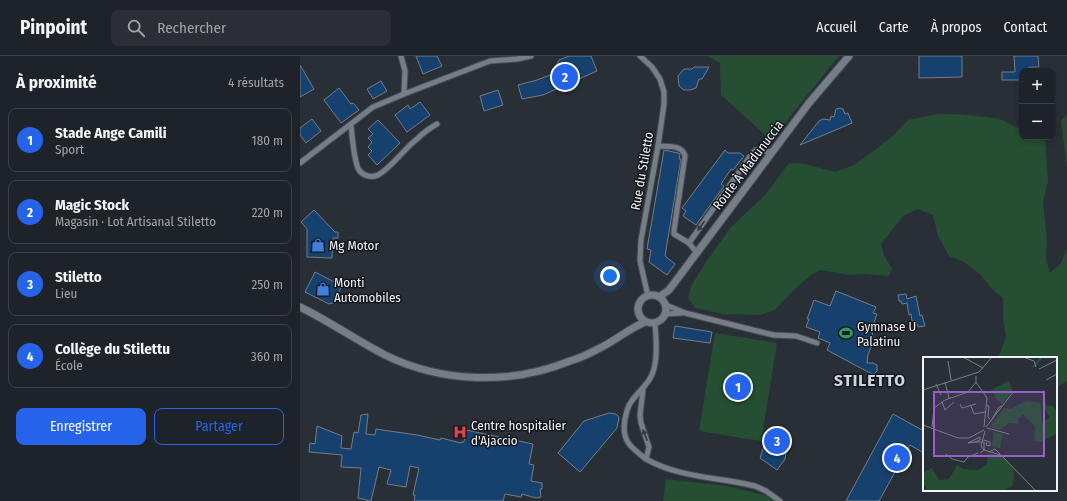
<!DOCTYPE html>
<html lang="fr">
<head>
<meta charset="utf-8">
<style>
	:root { --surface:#1e2329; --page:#2b2f35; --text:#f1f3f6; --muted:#a1a4a8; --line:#3c4046; --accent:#2563eb }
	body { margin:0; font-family:"Fira Sans Condensed",sans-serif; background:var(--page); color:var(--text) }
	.controls { position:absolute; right:12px; top:12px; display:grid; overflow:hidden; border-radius:8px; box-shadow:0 2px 6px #0003 }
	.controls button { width:36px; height:36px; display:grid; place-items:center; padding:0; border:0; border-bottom:1px solid var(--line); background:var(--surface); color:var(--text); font:20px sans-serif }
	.you { position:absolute; left:310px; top:220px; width:14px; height:14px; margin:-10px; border:3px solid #fff; border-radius:50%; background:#1a73e8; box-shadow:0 0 0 6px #1a73e833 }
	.badge { display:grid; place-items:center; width:26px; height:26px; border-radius:50%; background:var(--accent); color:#fff; font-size:13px; font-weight:700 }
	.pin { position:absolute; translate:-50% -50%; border:2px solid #fff; box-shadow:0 1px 4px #0006 }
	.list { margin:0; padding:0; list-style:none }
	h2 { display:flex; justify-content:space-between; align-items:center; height:52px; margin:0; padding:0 16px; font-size:17px }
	h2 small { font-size:13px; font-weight:400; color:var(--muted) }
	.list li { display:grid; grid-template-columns:26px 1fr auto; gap:12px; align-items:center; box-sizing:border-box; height:64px; margin:0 8px 8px; padding:0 8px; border:1px solid var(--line); border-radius:8px }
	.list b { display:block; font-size:15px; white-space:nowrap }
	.list p { margin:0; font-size:13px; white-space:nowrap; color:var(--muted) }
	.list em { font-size:13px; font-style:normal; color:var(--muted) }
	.actions { display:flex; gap:8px; padding:12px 16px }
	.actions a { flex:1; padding:9px 0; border:1px solid var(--accent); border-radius:8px; text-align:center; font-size:14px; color:var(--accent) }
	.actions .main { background:var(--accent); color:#fff }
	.icon { flex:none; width:22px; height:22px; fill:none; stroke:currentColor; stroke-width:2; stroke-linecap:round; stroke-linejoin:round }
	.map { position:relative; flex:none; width:767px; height:445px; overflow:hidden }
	header { display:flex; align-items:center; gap:24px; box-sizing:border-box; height:56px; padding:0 20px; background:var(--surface); border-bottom:1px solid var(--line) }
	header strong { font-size:19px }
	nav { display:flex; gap:22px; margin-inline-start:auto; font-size:14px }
	.search { width:280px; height:36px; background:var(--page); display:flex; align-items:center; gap:10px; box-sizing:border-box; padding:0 14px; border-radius:8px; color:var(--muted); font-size:15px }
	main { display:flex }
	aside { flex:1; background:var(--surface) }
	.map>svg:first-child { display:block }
	.green { fill:#254e32 }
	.building { fill:#16416f; stroke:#757d86 }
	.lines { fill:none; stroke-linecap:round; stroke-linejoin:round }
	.street-casing { stroke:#474c53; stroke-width:7 }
	.secondary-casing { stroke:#474c53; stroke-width:9 }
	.street { stroke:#757d87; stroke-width:5 }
	.secondary { stroke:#757d87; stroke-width:7 }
	.oneway { fill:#363b40 }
	.labels { text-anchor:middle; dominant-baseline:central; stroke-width:3; stroke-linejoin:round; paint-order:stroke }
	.street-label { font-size:13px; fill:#f0f4fa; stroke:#14171a }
	.poi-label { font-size:13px; fill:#f0f4fa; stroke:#14171a; text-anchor:start }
	.district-label { font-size:17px; font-weight:bold; letter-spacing:1px; fill:#cdd6e0; stroke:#14171a }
	.inset-river { fill:none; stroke:#1c5156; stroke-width:2 }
	.inset-road { fill:none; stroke:#787e85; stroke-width:1 }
	.view { fill:#985ece; fill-opacity:0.15; stroke:#985ece; stroke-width:2 }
	.inset-edge { fill:none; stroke:#f0f4fa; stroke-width:2 }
</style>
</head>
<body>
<header>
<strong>Pinpoint</strong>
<div class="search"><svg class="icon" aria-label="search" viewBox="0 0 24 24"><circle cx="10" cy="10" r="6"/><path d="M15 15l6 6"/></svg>Rechercher</div>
<nav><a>Accueil</a><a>Carte</a><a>À propos</a><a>Contact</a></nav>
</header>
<main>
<aside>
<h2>À proximité<small>4 résultats</small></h2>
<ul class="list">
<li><span class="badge">1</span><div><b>Stade Ange Camili</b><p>Sport</p></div><em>180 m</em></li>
<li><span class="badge">2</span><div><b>Magic Stock</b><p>Magasin · Lot Artisanal Stiletto</p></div><em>220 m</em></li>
<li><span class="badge">3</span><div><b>Stiletto</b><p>Lieu</p></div><em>250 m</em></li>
<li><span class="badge">4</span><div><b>Collège du Stilettu</b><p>École</p></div><em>360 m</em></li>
</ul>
<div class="actions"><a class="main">Enregistrer</a><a>Partager</a></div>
</aside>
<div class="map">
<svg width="767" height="445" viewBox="0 0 767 445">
	<rect width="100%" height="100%" fill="#282f37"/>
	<g class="green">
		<polygon points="407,0 539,0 471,84 421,39 420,7"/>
		<path d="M638,58C659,58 681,59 702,64C709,66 714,73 722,72V81H745L748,125L743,147L747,184L746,203L750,217L761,207L767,193V325L756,332V302H698L706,281L703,263V242L694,235L681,219L664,206L649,200L638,180L633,159L618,153L603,160L581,188L584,199L592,213L589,220L565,218L549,219L521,214L512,218L496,232L475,254L460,259L423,258L395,252L388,242L391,230L406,206L430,172L465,139L489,107L505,108L535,116L554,109L572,96L594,79L608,64Z"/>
		<polygon points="767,58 767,113 761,65"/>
		<polygon points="415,277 477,287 461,385 399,375"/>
		<polygon points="366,423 427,430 476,442 479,445 363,445"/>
	</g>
	<g class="building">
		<polygon points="116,0 137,0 142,10 123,18"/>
		<polygon points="269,0 291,0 297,15 243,39 222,43 218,29 237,24 255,17 254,14 259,4"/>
		<polygon points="619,0 662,0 662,21 619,22"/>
		<polygon points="714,0 738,0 739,11 729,11 729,15 722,15 722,24 702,24 702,16 715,16"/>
		<polygon points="0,9 14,33 0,41"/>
		<polygon points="394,11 409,11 402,23 399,23 396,32 390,34 384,34 379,30 378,20 384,13 392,13"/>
		<polygon points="81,25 87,35 73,43 67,33"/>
		<polygon points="39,32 51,48 53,47 59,54 41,67 24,44"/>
		<polygon points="198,34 203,49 184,55 180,40"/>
		<polygon points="120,46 130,59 107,76 95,59 108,49 110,53"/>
		<polygon points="540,52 543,53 545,58 548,57 552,67 500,89 519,65 523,63 530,64 531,60 534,61 536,53"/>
		<polygon points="12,63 21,75 6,87 0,79 0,72"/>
		<polygon points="78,64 100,87 77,109 68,99 72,95 68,91 72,86 68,82 73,78 68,73"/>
		<polygon points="364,94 378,97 380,98 379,103 381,103 365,200 375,208 367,219 349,206 351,194 347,193"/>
		<polygon points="425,94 428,97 440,97 444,100 433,114 431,113 421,128 424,130 396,169 383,160 386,155 382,152"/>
		<polygon points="14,154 35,176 38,176 38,182 33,182 32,202 7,201 7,173 1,166"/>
		<polygon points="15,216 42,230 33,247 29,248 5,236"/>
		<polygon points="536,235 576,251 573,257 577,258 572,272 573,285 568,299 567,307 573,307 577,309 577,315 574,318 570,317 527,294 530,287 518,282 520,276 506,271 509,263 507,263 514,244 530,250"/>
		<polygon points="606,238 607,243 616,240 620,260 622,259 625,270 618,271 616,265 612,265 611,258 609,259 607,247 602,248 601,245 599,245 598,239"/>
		<polygon points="375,270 412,276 410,287 373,282"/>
		<polygon points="309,357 316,358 319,361 317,372 280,416 258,397 284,365"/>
		<polygon points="68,358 66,378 75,379 76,373 117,379 140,384 141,382 161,387 161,386 164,386 166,374 233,388 229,408 234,409 231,425 242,427 242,433 240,433 241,441 236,442 222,438 221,441 205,438 203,445 114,445 115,439 113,439 119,412 110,410 106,431 87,428 91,414 79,411 71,445 58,442 61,412 41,411 42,399 9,396 10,387 15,388 17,370 42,380 41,392 51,393 54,376 58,377 61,359"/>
		<polygon points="593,358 624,375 624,397 610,389 579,445 546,445"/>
		<polygon points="470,372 489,376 485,403 477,414 460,402"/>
	</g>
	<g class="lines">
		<g class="street-casing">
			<g id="street">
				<polyline points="101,0 105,15 104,38"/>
				<polyline points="340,0 352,11 360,23 364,36 364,48 358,90 341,184 340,205 348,240"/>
				<path d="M51,69C52,79 54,106 59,114C63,120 72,122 78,119C91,112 105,92 117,83C123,77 130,72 137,68"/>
				<path d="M358,90C367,91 382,88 385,100L374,174V178L389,187"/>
				<polyline points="0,107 73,51 104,38 190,5 217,3 231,0"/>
				<polyline points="397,197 389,187 451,99 456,94 471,96"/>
				<polyline points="366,249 385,257 461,276 474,279 496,280 517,287"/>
				<polyline points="366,258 382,257"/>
				<path d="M343,334L340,359L341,367L349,391L346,403C330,391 321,384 325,363C326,358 328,350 331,346C338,335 349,329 353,316C358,301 356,283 355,267"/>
				<path d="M346,403C379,422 419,421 455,430L466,435L480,445"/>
			</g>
		</g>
		<g class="secondary-casing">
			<g id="secondary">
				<circle cx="352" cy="253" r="14"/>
				<polyline points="359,241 369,234 509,47 549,0"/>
				<path d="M0,251C29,265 56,284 85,299C142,327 211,329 270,305C280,302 289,298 298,293C315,285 328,273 345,266"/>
			</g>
		</g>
		<use href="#street" class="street"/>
		<use href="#secondary" class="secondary"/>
	</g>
	<defs><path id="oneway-solid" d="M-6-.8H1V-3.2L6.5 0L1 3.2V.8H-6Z"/></defs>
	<g class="oneway">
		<use href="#oneway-solid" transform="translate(401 170) rotate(126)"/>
		<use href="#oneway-solid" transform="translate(345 379) rotate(-111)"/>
	</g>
	<defs>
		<g id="shop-bare" transform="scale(1.08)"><path d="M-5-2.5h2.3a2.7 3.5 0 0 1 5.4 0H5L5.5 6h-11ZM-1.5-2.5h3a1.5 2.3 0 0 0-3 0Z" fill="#3f7fe0" stroke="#14171a" stroke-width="2.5" paint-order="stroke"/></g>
		<g id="stadium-bare" transform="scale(1.08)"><path d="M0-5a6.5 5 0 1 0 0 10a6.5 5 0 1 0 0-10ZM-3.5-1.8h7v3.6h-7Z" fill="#2e9e5b" stroke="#14171a" stroke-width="2.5" paint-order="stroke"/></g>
		<g id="hospital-bare" transform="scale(1.08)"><path d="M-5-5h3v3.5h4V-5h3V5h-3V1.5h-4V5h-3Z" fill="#e0444e" stroke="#14171a" stroke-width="2.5" paint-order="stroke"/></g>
	</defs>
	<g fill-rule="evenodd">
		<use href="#shop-bare" x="18" y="189"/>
		<use href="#shop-bare" x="23" y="233"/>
		<use href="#stadium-bare" x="546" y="277"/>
		<use href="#hospital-bare" x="160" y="376"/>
	</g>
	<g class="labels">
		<g class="street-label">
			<text transform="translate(448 109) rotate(-53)">Route À Madunuccia</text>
			<text transform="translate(342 115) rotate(-80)">Rue du Stiletto</text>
		</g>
		<g class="poi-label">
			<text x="29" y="189">Mg Motor</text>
			<text x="34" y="226">Monti<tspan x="34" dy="15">Automobiles</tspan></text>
			<text x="557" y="270">Gymnase U<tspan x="557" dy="15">Palatinu</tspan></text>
			<text x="171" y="369">Centre hospitalier<tspan x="171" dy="15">d'Ajaccio</tspan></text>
		</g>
		<g class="district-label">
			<text x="570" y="324">STILETTO</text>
		</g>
	</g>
	<g transform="translate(623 301)">
		<rect width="134" height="134" fill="#282f37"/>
		<path d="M85,24L90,34L79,47L72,41L71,36L64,35ZM122,43L124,49L129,48L134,55L133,77L117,85L111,84L112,70L100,57L95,62L96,67L86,66L77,73L67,70L81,51L88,52L103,44L118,46L119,66L127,60L121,52ZM71,75L80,77L77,91L69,89ZM64,96L80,99L91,113L90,128L88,130L78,134H1L3,132V128H0V116L9,111L16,123L26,122L34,108L41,112L55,113L64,107Z" fill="#254e32"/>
		<path class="inset-river" d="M110,10L119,0"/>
		<path class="inset-road" d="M11,0H40L60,11M100,0L111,4L113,10M25,4L28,23M116,12L134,3M53,19V25L64,41L61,70M123,23L134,17M22,25L26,41M13,27L18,38M0,33L56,15L69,0M19,45L22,53L31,45M37,47L39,51L53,47M63,48L66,49L65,60L67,62M48,49L51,57L62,55M68,64L76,50L79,49M0,68L35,81H46L61,73M9,70L11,51L22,43L45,35L53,25M63,70L91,34M64,71L86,77M61,83V93L58,89L62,74M61,83L67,85V89L63,88L64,85M52,85L45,86L57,80V83L52,85H59M66,95L72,92L77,97M57,96L61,93L78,98L113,134M23,97L29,102L41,105L45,100L55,96"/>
		<path class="view" d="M11,35H121V99H11Z"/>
		<rect width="134" height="134" class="inset-edge"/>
	</g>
</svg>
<div class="controls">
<button>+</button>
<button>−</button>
</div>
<div class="you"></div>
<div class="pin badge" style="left:438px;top:331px">1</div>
<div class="pin badge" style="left:265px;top:21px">2</div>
<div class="pin badge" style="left:477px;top:385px">3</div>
<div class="pin badge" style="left:597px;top:402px">4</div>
</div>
</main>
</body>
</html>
